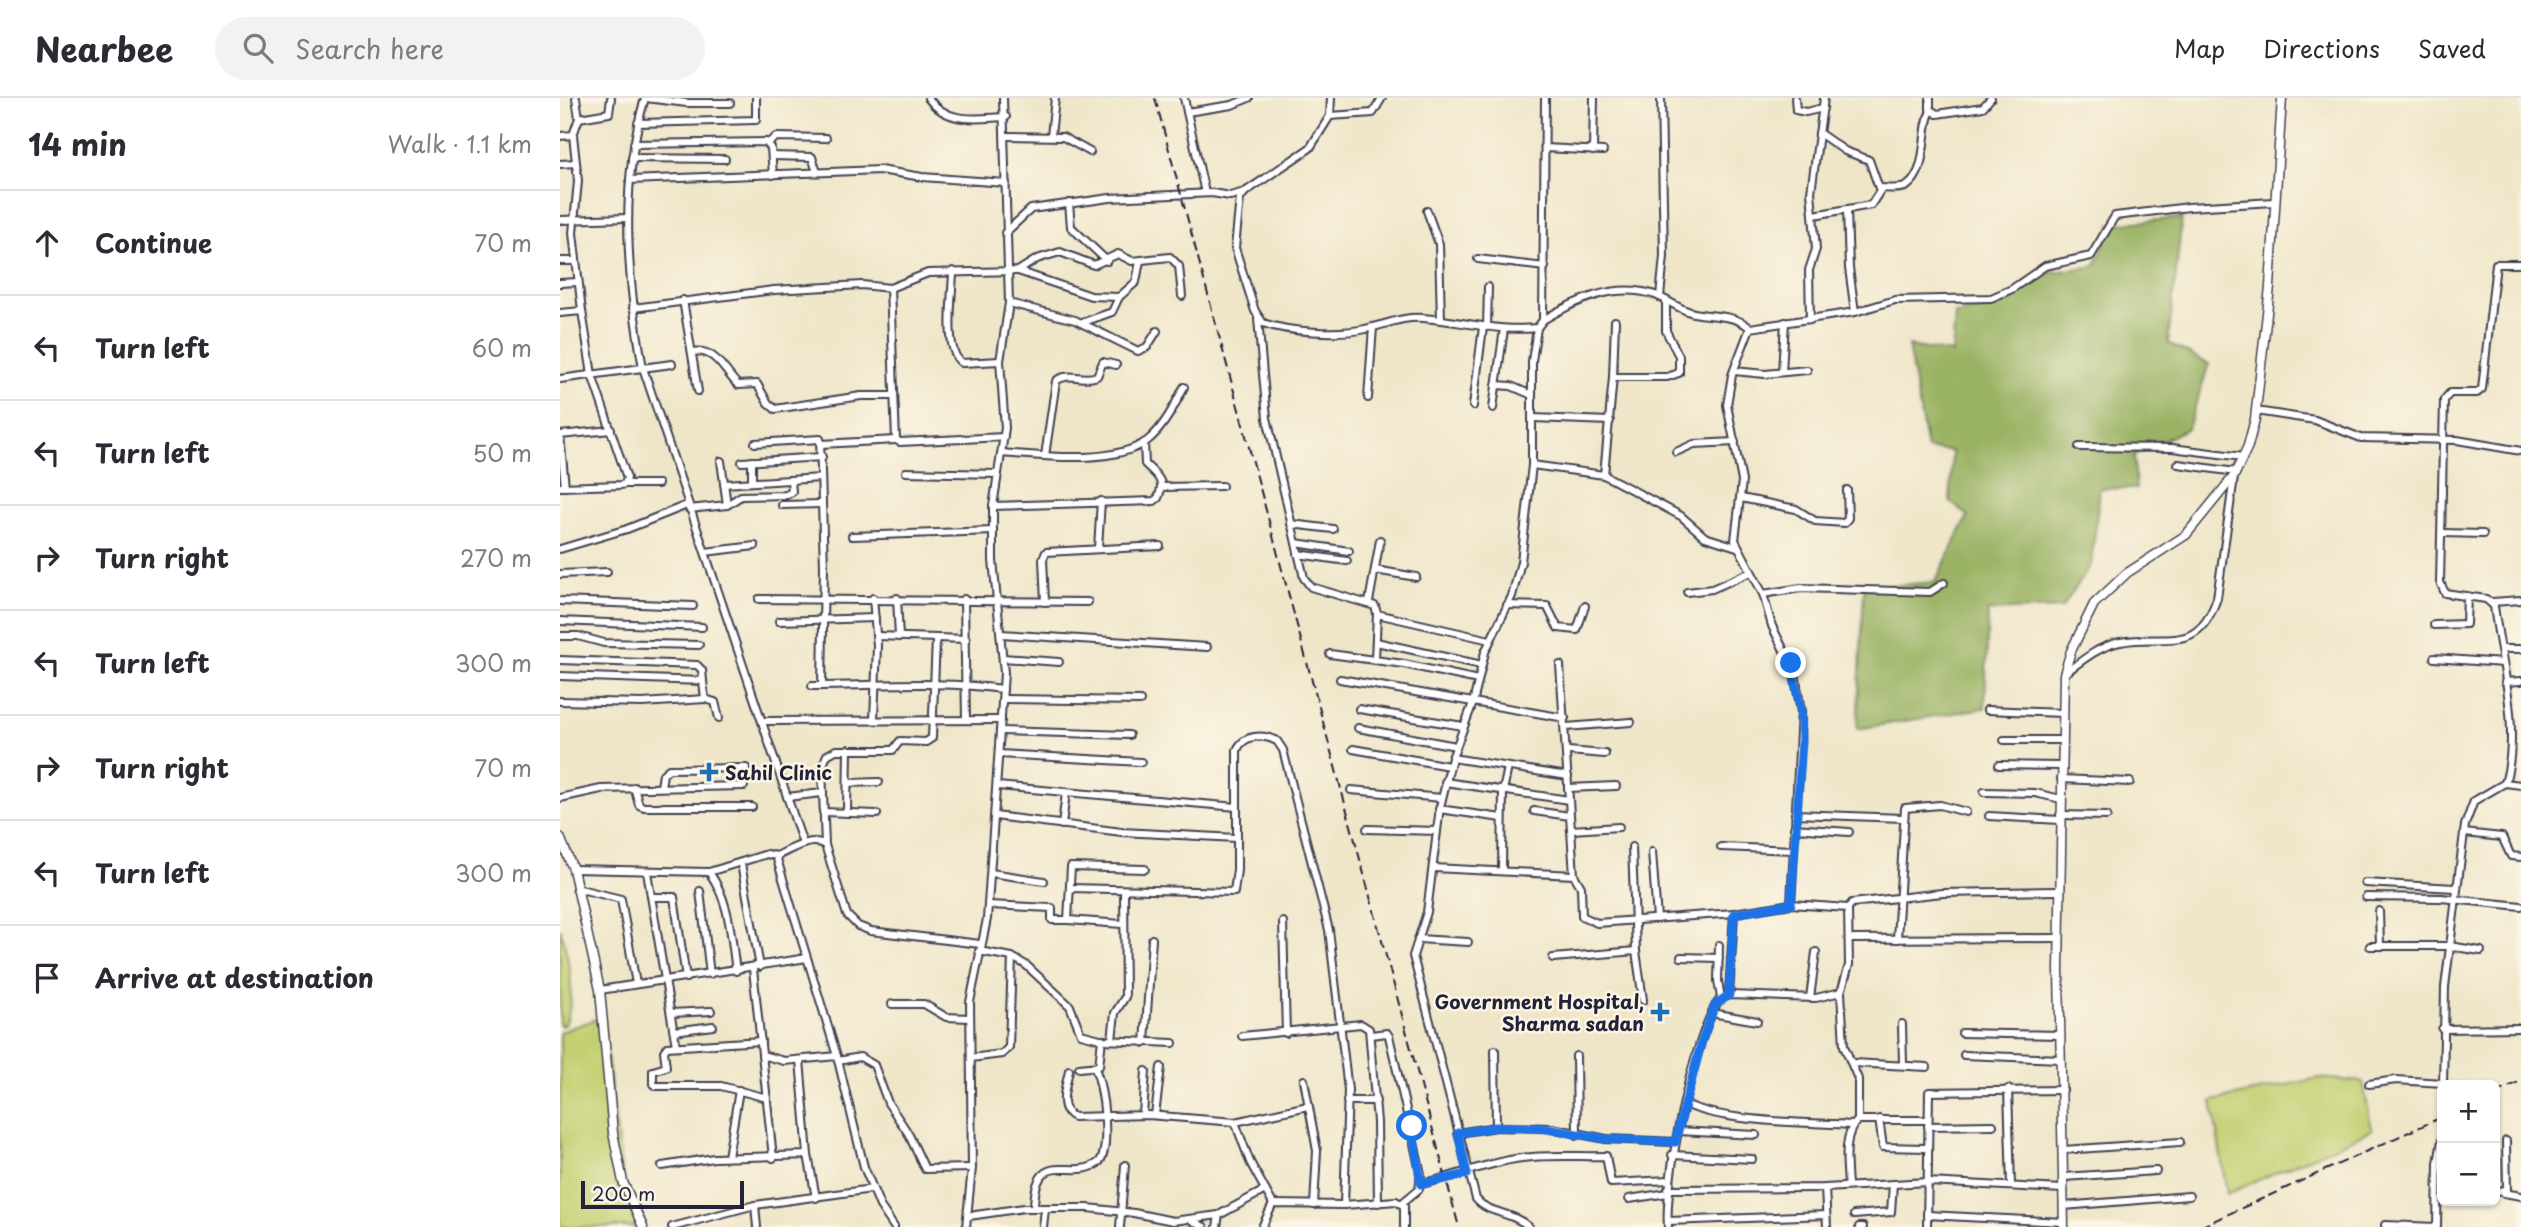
<!DOCTYPE html>
<html lang="en">
<head>
<meta charset="utf-8">
<style>
	:root { --surface:#fff; --page:#f2f2f3; --text:#2b2b33; --muted:#7c7c81; --line:#e1e1e2 }
	body { margin:0; font-family:"Playpen Sans",sans-serif; background:var(--page); color:var(--text) }
	.controls { position:absolute; right:21px; bottom:21px; display:grid; overflow:hidden; border-radius:10px; box-shadow:0 2px 5px #0004 }
	.controls button { width:63px; height:63px; display:grid; place-items:center; padding:0; border:0; border-bottom:2px solid var(--line); background:var(--surface); color:var(--text); font:35px sans-serif }
	.scale { position:absolute; left:21px; bottom:18px; width:163px; box-sizing:border-box; padding-left:7px; border:4px solid #22223b; border-top:0; font-size:19px; line-height:24px; white-space:nowrap; color:#22223b; -webkit-text-stroke:5px #fcf5e5; paint-order:stroke }
	.stop { position:absolute; width:21px; height:21px; margin:-16px; border:5px solid #1a73e8; border-radius:50%; background:#fff }
	.stop.end { background:#1a73e8; border-color:#fff; box-shadow:0 2px 7px #0008 }
	.list { margin:0; padding:0; list-style:none }
	h2 { display:flex; justify-content:space-between; align-items:center; height:91px; margin:0; padding:0 28px; font-size:30px }
	h2 small { font-size:23px; font-weight:400; color:var(--muted) }
	.list li { display:grid; grid-template-columns:46px 1fr auto; gap:21px; align-items:center; box-sizing:border-box; height:105px; padding:0 28px; border-top:2px solid var(--line) }
	.list b { display:block; font-size:26px; white-space:nowrap }
	.list em { font-size:23px; font-style:normal; color:var(--muted) }
	.icon { flex:none; width:38px; height:38px; fill:none; stroke:currentColor; stroke-width:2; stroke-linecap:round; stroke-linejoin:round }
	.map { position:relative; flex:none; width:1961px; height:1129px; overflow:hidden }
	header { display:flex; align-items:center; gap:42px; box-sizing:border-box; height:98px; padding:0 35px; background:var(--surface); border-bottom:2px solid var(--line) }
	header strong { font-size:33px }
	nav { display:flex; gap:38px; margin-inline-start:auto; font-size:24px }
	.search { width:490px; height:63px; background:var(--page); display:flex; align-items:center; gap:18px; box-sizing:border-box; padding:0 24px; border-radius:38px; color:var(--muted); font-size:26px }
	main { display:flex }
	aside { flex:1; background:var(--surface) }
	.map>svg:first-child { display:block }
	.green { fill:#c3cf71; stroke:#727856; stroke-width:2 }
	.forest { fill:#9ab263; stroke:#5e6a4f; stroke-width:2 }
	.lines { fill:none; stroke-linecap:round; stroke-linejoin:round }
	.minor-casing { stroke:#413f50; stroke-width:10 }
	.major-casing { stroke:#413f50; stroke-width:11 }
	.minor { stroke:#fff; stroke-width:6 }
	.major { stroke:#fff; stroke-width:8 }
	.rail { stroke:#22223b; stroke-width:2; stroke-dasharray:10 5; stroke-linecap:butt }
	.route { stroke:#1a73e8; stroke-width:9 }
	.poi-dot { fill:#1f6fb2; stroke:#fcf5e5; stroke-width:2.5 }
	.labels { text-anchor:middle; dominant-baseline:central; stroke-width:5; stroke-linejoin:round; paint-order:stroke }
	.poi-label { font-size:19px; font-weight:bold; fill:#22223b; stroke:#fcf5e5; text-anchor:start }
</style>
</head>
<body>
<header>
<strong>Nearbee</strong>
<div class="search"><svg class="icon" aria-label="search" viewBox="0 0 24 24"><circle cx="10" cy="10" r="6"/><path d="M15 15l6 6"/></svg>Search here</div>
<nav><a>Map</a><a>Directions</a><a>Saved</a></nav>
</header>
<main>
<aside>
<h2>14 min<small>Walk · 1.1 km</small></h2>
<ul class="list">
<li><svg class="icon" aria-label="ahead" viewBox="0 0 24 24"><path d="M12 20V5M6 11l6-6 6 6"/></svg><div><b>Continue</b></div><em>70 m</em></li>
<li><svg class="icon" aria-label="left" viewBox="0 0 24 24"><path d="M17 20v-9H6M10 6l-5 5 5 5"/></svg><div><b>Turn left</b></div><em>60 m</em></li>
<li><svg class="icon" aria-label="left" viewBox="0 0 24 24"><path d="M17 20v-9H6M10 6l-5 5 5 5"/></svg><div><b>Turn left</b></div><em>50 m</em></li>
<li><svg class="icon" aria-label="right" viewBox="0 0 24 24"><path d="M7 20v-9h11M14 6l5 5-5 5"/></svg><div><b>Turn right</b></div><em>270 m</em></li>
<li><svg class="icon" aria-label="left" viewBox="0 0 24 24"><path d="M17 20v-9H6M10 6l-5 5 5 5"/></svg><div><b>Turn left</b></div><em>300 m</em></li>
<li><svg class="icon" aria-label="right" viewBox="0 0 24 24"><path d="M7 20v-9h11M14 6l5 5-5 5"/></svg><div><b>Turn right</b></div><em>70 m</em></li>
<li><svg class="icon" aria-label="left" viewBox="0 0 24 24"><path d="M17 20v-9H6M10 6l-5 5 5 5"/></svg><div><b>Turn left</b></div><em>300 m</em></li>
<li><svg class="icon" aria-label="arrive" viewBox="0 0 24 24"><path d="M6 21V4h12l-3 4 3 4H6"/></svg><div><b>Arrive at destination</b></div></li>
</ul>
</aside>
<div class="map">
<svg width="1961" height="1129" viewBox="0 0 1961 1129">
	<rect width="100%" height="100%" fill="#fcf5e5"/>
	<filter id="ink" filterUnits="userSpaceOnUse"><feTurbulence type="fractalNoise" baseFrequency=".0143" numOctaves="2"/><feDisplacementMap in="SourceGraphic" scale="14" xChannelSelector="R" yChannelSelector="G"/><feConvolveMatrix kernelMatrix="1 2 1 2 8 2 1 2 1" color-interpolation-filters="sRGB"/></filter>
	<filter id="wash" filterUnits="userSpaceOnUse"><feTurbulence type="fractalNoise" baseFrequency=".00686" numOctaves="4" result="noise"/><feDisplacementMap in="SourceGraphic" scale="28" xChannelSelector="R" yChannelSelector="G"/><feGaussianBlur stdDeviation="1.57" result="paint"/><feColorMatrix in="noise" values="0 0 0 0 0 0 0 0 0 0 0 0 0 0 0 0 0 1.4 0 .05"/><feComposite in="paint" operator="in"/></filter>
	<g filter="url(#wash)">
		<rect width="100%" height="100%" fill="#efe6c9"/>
		<g class="green">
			<path d="M0,830C9,861 17,896 5,926L0,928Z"/>
			<polygon points="42,919 63,1084 80,1129 0,1129 0,934"/>
			<polygon points="1759,980 1803,984 1812,1032 1667,1096 1652,1003"/>
		</g>
		<polygon class="forest" points="1622,120 1608,245 1649,266 1628,330 1574,357 1576,391 1540,390 1531,467 1502,510 1428,513 1425,610 1297,631 1304,490 1375,484 1408,418 1390,404 1392,353 1367,351 1348,248 1392,255 1395,216 1449,205 1474,177 1535,168 1552,126"/>
	</g>
	<g filter="url(#ink)">
		<g class="lines">
			<g class="minor-casing">
				<g id="minor">
					<path d="M85,0C59,87 67,181 83,270L243,746"/>
					<polyline points="86,0 127,5 170,5"/>
					<path d="M368,0C388,27 416,20 446,19"/>
					<polyline points="624,0 645,95"/>
					<polyline points="1235,0 1236,12 1246,14 1263,10"/>
					<polyline points="1370,0 1370,11 1377,16 1423,9 1431,0"/>
					<polyline points="627,14 672,7 689,0"/>
					<polyline points="770,18 813,15 822,0"/>
					<polyline points="19,20 49,15 51,0"/>
					<polyline points="78,25 196,22 196,0"/>
					<polyline points="13,37 18,83 13,135 22,213"/>
					<polyline points="0,38 13,37 19,20 16,0"/>
					<polyline points="446,38 503,39 530,54"/>
					<polyline points="491,38 495,0"/>
					<polyline points="208,45 216,39 266,40"/>
					<polyline points="74,46 206,44 211,50 213,77"/>
					<polyline points="985,50 1043,53"/>
					<polyline points="1033,53 1034,0"/>
					<polyline points="212,58 252,59 257,74"/>
					<polyline points="72,60 165,61"/>
					<polyline points="0,66 16,65"/>
					<polyline points="70,82 320,72 362,79 446,85"/>
					<path d="M1319,90C1327,90 1341,92 1347,88C1369,73 1361,29 1371,13"/>
					<path d="M685,94L680,100L675,150L695,213L703,225C728,234 779,237 805,231C825,227 843,218 863,220C902,223 938,234 977,230"/>
					<polyline points="509,105 511,129 547,163"/>
					<polyline points="1287,111 1289,170 1295,214"/>
					<polyline points="867,113 879,146 881,222"/>
					<polyline points="1254,117 1311,107 1320,93 1309,62 1285,53 1259,35"/>
					<polyline points="0,122 68,120"/>
					<polyline points="445,135 471,111 550,100 652,95 670,98 685,94 750,50 770,18 771,0"/>
					<polyline points="918,161 985,169"/>
					<polyline points="0,163 15,163"/>
					<path d="M393,173C393,194 383,253 402,265L440,263"/>
					<polyline points="458,173 531,198 559,199"/>
					<polyline points="0,185 18,184"/>
					<polyline points="330,190 336,342 340,344 444,339"/>
					<polyline points="1100,199 1104,158 1101,0"/>
					<polyline points="123,202 138,293"/>
					<polyline points="449,205 515,222 578,253 587,249 597,233"/>
					<polyline points="73,210 214,192 302,187 330,190 368,175 458,173 477,161 500,154 534,167 558,156 572,163 610,159 619,168 622,198"/>
					<polyline points="0,215 22,213 32,277 67,380 65,386 61,387 0,389"/>
					<polyline points="698,221 707,320 744,480 751,489 815,508 817,516 815,561"/>
					<path d="M983,222C1016,202 1055,184 1095,197C1109,202 1119,212 1134,215C1153,219 1175,216 1190,230"/>
					<polyline points="1250,222 1249,172 1256,151 1251,94 1264,0"/>
					<polyline points="521,225 552,214 559,199 576,184 580,163"/>
					<polyline points="927,229 928,189"/>
					<path d="M132,254C156,250 163,272 178,287L197,286L208,305L215,311L301,298H334"/>
					<polyline points="1174,273 1205,276 1247,272"/>
					<polyline points="1222,274 1225,224"/>
					<polyline points="1053,279 1107,279 1119,275 1119,258 1106,233 1106,204"/>
					<polyline points="0,281 112,266"/>
					<polyline points="936,287 951,288 972,297"/>
					<polyline points="808,300 813,229"/>
					<polyline points="913,308 923,229"/>
					<polyline points="933,310 944,231"/>
					<polyline points="1696,313 1755,322 1801,340 1897,342 1961,353"/>
					<polyline points="973,320 1050,323"/>
					<polyline points="195,345 260,341 264,468 262,588"/>
					<polyline points="261,346 336,342"/>
					<polyline points="1519,349 1612,350 1683,359"/>
					<polyline points="1116,354 1134,346 1175,344"/>
					<path d="M442,355C481,358 554,367 587,343C603,331 615,307 624,289"/>
					<path d="M485,358L496,283C508,273 524,284 537,278L543,264L556,267"/>
					<polyline points="161,363 167,407"/>
					<polyline points="182,364 262,359"/>
					<polyline points="1618,366 1676,374"/>
					<polyline points="972,367 1044,377 1121,418 1145,439 1177,449"/>
					<polyline points="346,374 438,376"/>
					<polyline points="1044,377 1053,279 1055,223"/>
					<polyline points="192,384 192,363"/>
					<polyline points="65,386 98,386"/>
					<polyline points="164,386 261,380"/>
					<polyline points="5,389 0,337 51,332"/>
					<polyline points="601,389 662,388"/>
					<polyline points="1181,400 1236,411 1255,423 1285,425 1288,420 1287,392"/>
					<polyline points="222,407 261,406"/>
					<path d="M433,408L594,403L598,400C606,382 597,378 585,366L584,345"/>
					<polyline points="129,411 167,407 181,398 226,397 232,394 231,382"/>
					<polyline points="731,426 773,431"/>
					<polyline points="1883,435 1923,436"/>
					<polyline points="292,438 433,433"/>
					<polyline points="736,445 789,453"/>
					<polyline points="538,450 541,403"/>
					<polyline points="0,451 67,431 127,407"/>
					<polyline points="145,454 195,448"/>
					<polyline points="738,456 787,463"/>
					<polyline points="815,472 856,479"/>
					<polyline points="0,476 47,474"/>
					<polyline points="1127,494 1152,491 1191,474"/>
					<polyline points="1203,496 1241,490 1370,494 1384,485"/>
					<polyline points="313,500 317,548 314,621"/>
					<polyline points="337,500 339,539"/>
					<polyline points="199,501 528,504"/>
					<polyline points="404,501 406,622"/>
					<polyline points="0,503 133,508"/>
					<polyline points="485,504 483,461 486,454 600,448"/>
					<polyline points="809,504 820,442"/>
					<polyline points="1932,504 1961,502"/>
					<polyline points="947,507 987,508 998,530 1017,532 1025,508"/>
					<polyline points="817,516 930,542"/>
					<polyline points="0,523 142,529"/>
					<polyline points="219,523 315,520"/>
					<polyline points="1874,527 1906,526 1907,498"/>
					<polyline points="441,536 647,549"/>
					<polyline points="0,538 18,538 44,545 139,547"/>
					<polyline points="317,538 406,541"/>
					<polyline points="816,544 922,567"/>
					<polyline points="1942,551 1961,551"/>
					<polyline points="770,556 844,566 918,582"/>
					<polyline points="443,560 499,564"/>
					<polyline points="1874,560 1943,565"/>
					<polyline points="0,562 137,567 142,572 143,583"/>
					<polyline points="1000,567 1014,777"/>
					<path d="M1504,576C1521,563 1539,548 1560,544C1605,535 1638,558 1657,500L1674,379"/>
					<polyline points="0,578 143,583 145,601 155,604 159,620"/>
					<polyline points="780,581 1005,620"/>
					<polyline points="1945,584 1961,583"/>
					<path d="M252,588C316,588 379,582 443,591"/>
					<polyline points="443,601 580,603"/>
					<polyline points="0,603 82,605 145,601"/>
					<polyline points="799,611 903,628"/>
					<polyline points="1427,612 1503,615"/>
					<polyline points="203,623 441,622"/>
					<polyline points="1006,629 1071,624"/>
					<polyline points="798,630 896,648"/>
					<polyline points="441,633 569,637"/>
					<polyline points="1444,642 1502,642"/>
					<polyline points="793,651 889,668"/>
					<polyline points="1008,653 1045,656"/>
					<polyline points="439,656 581,664"/>
					<polyline points="892,660 1008,678"/>
					<polyline points="1439,667 1501,668"/>
					<polyline points="1501,681 1570,684"/>
					<polyline points="885,684 1009,702"/>
					<polyline points="288,685 319,684"/>
					<polyline points="1945,685 1961,687"/>
					<polyline points="437,688 677,709"/>
					<polyline points="74,689 79,707 84,709 192,709"/>
					<polyline points="101,689 103,676 109,671 186,670"/>
					<polyline points="1008,690 1056,688"/>
					<polyline points="791,692 882,700"/>
					<polyline points="1424,694 1475,695 1501,701"/>
					<polyline points="227,699 262,695"/>
					<polyline points="0,700 41,691 184,688"/>
					<polyline points="879,711 942,720"/>
					<polyline points="974,713 1010,718"/>
					<polyline points="263,714 317,716"/>
					<polyline points="287,715 288,651"/>
					<polyline points="1235,716 1343,720"/>
					<polyline points="1500,717 1547,718"/>
					<polyline points="435,718 562,734 677,740"/>
					<polyline points="1429,718 1500,722"/>
					<polyline points="502,727 506,695"/>
					<polyline points="1234,730 1289,734"/>
					<polyline points="807,731 877,733"/>
					<polyline points="1011,732 1059,729"/>
					<polyline points="1904,735 1942,739 1951,758 1961,759"/>
					<polyline points="265,747 262,669 267,657 276,652 333,652 340,643 366,644 372,640 376,541"/>
					<polyline points="1072,749 1076,853 1083,902"/>
					<polyline points="1161,749 1233,752"/>
					<polyline points="1092,754 1097,821"/>
					<path d="M216,758C231,752 250,738 265,747L287,817L298,828L311,833L420,846"/>
					<polyline points="181,766 200,869"/>
					<polyline points="873,770 1014,777 1021,789 1022,818 1037,825 1174,815 1231,806 1288,810"/>
					<polyline points="13,771 149,774 207,756 216,758 277,958 304,1069 320,1108 334,1129"/>
					<polyline points="942,771 943,693 948,669"/>
					<polyline points="87,774 116,948"/>
					<path d="M149,774C170,803 171,838 176,873"/>
					<polyline points="431,775 484,783"/>
					<polyline points="1805,785 1895,790"/>
					<polyline points="16,790 61,801 76,886"/>
					<path d="M510,790L674,794L677,772V652C684,636 703,636 717,643L723,652L769,832L788,992L784,1107"/>
					<polyline points="140,793 150,876"/>
					<polyline points="92,799 114,799 126,880"/>
					<polyline points="1806,799 1881,800 1961,808"/>
					<polyline points="1231,806 1241,614 1235,575 1212,528 1203,496 1175,442 1182,383 1167,307 1172,277 1190,230 1295,214 1335,202 1431,200 1452,191 1485,168 1531,158 1555,118 1629,109 1714,104"/>
					<polyline points="428,807 492,810 492,822 508,822"/>
					<polyline points="1819,813 1820,848"/>
					<polyline points="723,824 726,935"/>
					<polyline points="562,826 508,822 511,769 585,771"/>
					<polyline points="858,841 908,844"/>
					<polyline points="1291,841 1500,840"/>
					<polyline points="1337,841 1345,710 1380,707 1406,714"/>
					<polyline points="1159,847 1158,883 1161,900"/>
					<polyline points="1810,848 1889,848 1921,853"/>
					<polyline points="419,853 452,859 466,867 510,908 521,936 544,942 613,945"/>
					<polyline points="1121,859 1159,860"/>
					<polyline points="993,860 1076,853"/>
					<polyline points="193,871 213,1060"/>
					<polyline points="40,892 247,860"/>
					<path d="M1281,894L1284,948L1298,981V1022C1282,1036 1287,1068 1288,1087"/>
					<polyline points="1169,897 1174,815"/>
					<polyline points="1250,900 1256,854"/>
					<polyline points="332,906 364,906 386,919 410,920"/>
					<polyline points="111,915 151,913"/>
					<polyline points="1152,915 1197,923"/>
					<polyline points="1342,926 1343,966"/>
					<polyline points="1882,931 1961,930"/>
					<polyline points="114,933 153,928"/>
					<polyline points="1402,935 1500,937"/>
					<polyline points="811,937 827,935 829,938 861,1076 859,1091 842,1105"/>
					<polyline points="682,938 801,926 809,931 817,1024 818,1105"/>
					<polyline points="552,942 555,915 565,899 564,792"/>
					<polyline points="201,943 107,949 104,953 106,969 93,973 93,986 96,988 161,988 207,1000"/>
					<polyline points="585,945 592,841"/>
					<polyline points="935,952 936,1029 992,1030 1046,1041 1115,1044"/>
					<polyline points="202,957 224,963 277,958"/>
					<polyline points="1404,957 1501,961"/>
					<polyline points="1016,958 1017,1037"/>
					<polyline points="411,960 442,956 449,949 452,859"/>
					<polyline points="240,962 248,1057 256,1100"/>
					<polyline points="278,963 300,959 314,967 328,1005 348,1035 365,1071 412,1070"/>
					<polyline points="1293,965 1367,969"/>
					<polyline points="519,970 539,968 542,941"/>
					<path d="M509,972C507,985 496,1011 514,1019L588,1017L675,1024L748,1008"/>
					<polyline points="744,982 757,1053 754,1107"/>
					<polyline points="1809,986 1836,982 1883,985"/>
					<path d="M1883,987L1885,889L1905,727L1914,703L1945,685C1961,632 1941,563 1934,508L1926,501L1885,495L1880,484L1884,302L1890,295H1917L1922,291L1936,166H1961"/>
					<polyline points="1448,991 1451,1088"/>
					<polyline points="787,1003 816,1003"/>
					<path d="M1125,1006C1166,1025 1245,1024 1292,1027"/>
					<polyline points="583,1017 586,973"/>
					<polyline points="595,1017 601,969"/>
					<polyline points="1319,1021 1323,1049 1367,1050"/>
					<polyline points="1298,1022 1368,1022"/>
					<polyline points="675,1024 690,1064 713,1106"/>
					<polyline points="1368,1028 1433,1027"/>
					<polyline points="1118,1033 1196,1037"/>
					<polyline points="898,1035 936,1029"/>
					<polyline points="1503,1052 1620,1044"/>
					<polyline points="1112,1057 1192,1061"/>
					<polyline points="168,1059 179,992"/>
					<polyline points="102,1068 154,1060 248,1057"/>
					<polyline points="1503,1079 1596,1073"/>
					<path d="M861,1086C888,1080 914,1070 941,1064C975,1055 1011,1059 1046,1058L1051,1085L1109,1082"/>
					<polyline points="1265,1090 1267,1129"/>
					<polyline points="1108,1091 1265,1090 1368,1084 1503,1091"/>
					<polyline points="1935,1093 1947,1092 1946,1043"/>
					<polyline points="1944,1095 1961,1098"/>
					<polyline points="1069,1101 1108,1095"/>
					<polyline points="195,1107 197,1129"/>
					<polyline points="1503,1108 1629,1098"/>
					<path d="M474,1110C475,1047 512,1084 538,1065C552,1055 543,985 535,971"/>
					<polyline points="1294,1117 1331,1114 1333,1086"/>
					<polyline points="1367,1117 1504,1124"/>
					<polyline points="409,1118 464,1110 528,1110 574,1115 613,1123 659,1117"/>
					<polyline points="631,1122 644,1129"/>
					<polyline points="1108,1123 1266,1117"/>
					<polyline points="1825,1127 1877,1129 1878,1065 1882,1042"/>
					<polyline points="112,1129 195,1107 312,1091"/>
					<polyline points="406,1129 412,1070 410,904 427,821 444,575 433,462 433,408 445,330 440,263 449,205 443,0"/>
					<polyline points="483,1129 485,1111"/>
					<polyline points="560,1129 565,1067"/>
					<polyline points="657,1129 659,1117 705,1092"/>
					<polyline points="702,1129 713,1106 784,1107 836,1103 844,1108 844,1129"/>
					<path d="M969,1129C951,1113 928,1116 916,1101L853,858L867,814L880,709L892,660L913,605L925,554L952,498L961,464L972,367V263L977,230L983,222L985,0"/>
					<path d="M1108,1129C1104,1084 1133,934 1161,900L1169,897L1256,900L1281,894L1289,867L1288,810L1292,805L1382,795L1499,793"/>
					<polyline points="1299,1129 1303,1129"/>
					<polyline points="1367,1129 1369,994 1503,992"/>
				</g>
			</g>
			<g class="major-casing">
				<g id="major">
					<polyline points="0,739 13,771 40,892 53,1035 63,1084 83,1129"/>
					<polyline points="1504,1129 1499,872 1504,576 1511,553 1534,506 1567,475 1626,437 1674,378 1688,348 1695,321 1710,189 1722,0"/>
				</g>
			</g>
			<use href="#minor" class="minor"/>
			<use href="#major" class="major"/>
			<g class="rail">
				<polyline points="595,0 899,1129"/>
				<polyline points="1935,995 1961,983"/>
				<polyline points="1640,1129 1882,1019"/>
			</g>
		</g>
	</g>
	<g class="lines" filter="url(#ink)">
		<polyline class="route" points="852,1028 861,1086 907,1076 898,1035 936,1029 981,1030 1046,1041 1115,1044 1142,943 1155,907 1169,897 1174,816 1231,806 1242,643 1241,614 1231,565"/>
	</g>
	<g class="poi-dot">
		<path d="M145.5 663.5h7v7h7v7h-7v7h-7v-7h-7v-7h7z"/>
		<path d="M1096.5 903.5h7v7h7v7h-7v7h-7v-7h-7v-7h7z"/>
	</g>
	<g class="labels">
		<g class="poi-label">
			<text x="165" y="674">Sahil Clinic</text>
			<text x="1084" y="903" text-anchor="end">Government Hospital,<tspan x="1084" dy="22">Sharma sadan</tspan></text>
		</g>
	</g>
</svg>
<div class="controls">
<button>+</button>
<button>−</button>
</div>
<div class="scale">200 m</div>
<div class="stop" style="left:852px;top:1028px"></div>
<div class="stop end" style="left:1231px;top:565px"></div>
</div>
</main>
</body>
</html>
